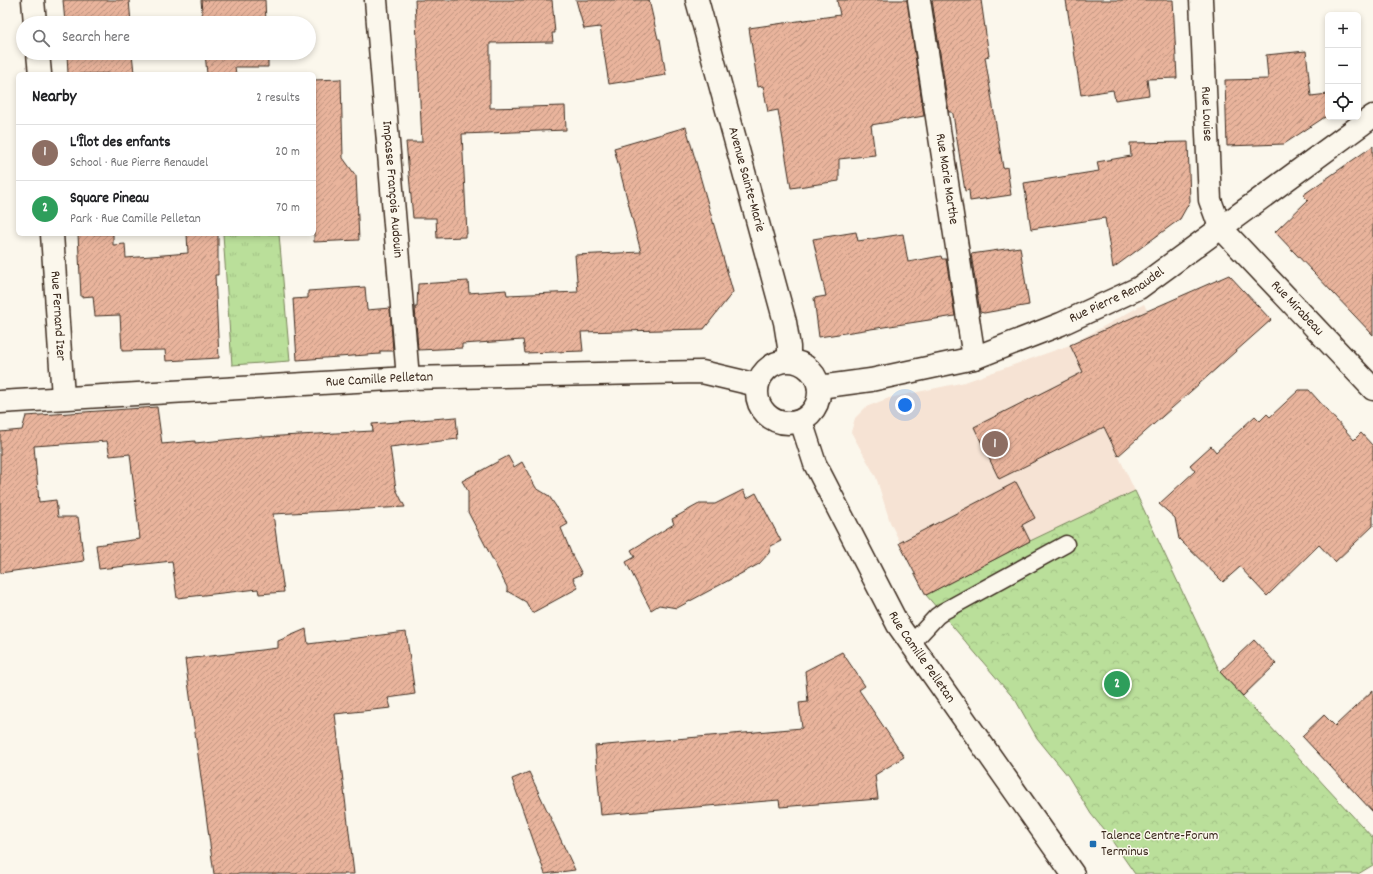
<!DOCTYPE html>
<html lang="en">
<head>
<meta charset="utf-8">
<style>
	:root { --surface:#fff; --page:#f2f2f2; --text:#202124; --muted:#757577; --line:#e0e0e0; --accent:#1a73e8 }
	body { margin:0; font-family:Dekko,sans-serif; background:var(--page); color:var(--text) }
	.controls { position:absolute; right:12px; top:12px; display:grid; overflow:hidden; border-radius:6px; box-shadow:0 2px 6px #0003 }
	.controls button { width:36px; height:36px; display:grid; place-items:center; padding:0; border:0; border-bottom:1px solid var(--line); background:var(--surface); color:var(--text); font:20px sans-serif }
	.you { position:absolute; left:905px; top:405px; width:14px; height:14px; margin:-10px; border:3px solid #fff; border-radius:50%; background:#1a73e8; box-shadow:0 0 0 6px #1a73e833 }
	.badge { display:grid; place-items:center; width:26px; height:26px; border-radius:50%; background:var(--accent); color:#fff; font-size:13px; font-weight:700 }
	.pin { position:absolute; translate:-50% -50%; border:2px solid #fff; box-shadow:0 1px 4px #0006 }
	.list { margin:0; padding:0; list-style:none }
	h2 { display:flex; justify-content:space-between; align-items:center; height:52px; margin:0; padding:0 16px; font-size:17px }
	h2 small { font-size:13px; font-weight:400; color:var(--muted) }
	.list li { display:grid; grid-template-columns:26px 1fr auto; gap:12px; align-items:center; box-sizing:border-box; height:56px; padding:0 16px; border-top:1px solid var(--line) }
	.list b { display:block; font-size:15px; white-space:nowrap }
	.list p { margin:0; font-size:13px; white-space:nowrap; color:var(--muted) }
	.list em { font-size:13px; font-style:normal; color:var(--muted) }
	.icon { flex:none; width:22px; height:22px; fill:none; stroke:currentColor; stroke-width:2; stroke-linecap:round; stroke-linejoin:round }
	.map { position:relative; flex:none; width:1373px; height:874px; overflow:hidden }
	.search { position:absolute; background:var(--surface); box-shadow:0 2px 6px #0003; left:16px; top:16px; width:300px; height:44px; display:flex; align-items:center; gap:10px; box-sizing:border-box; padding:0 14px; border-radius:22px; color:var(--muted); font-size:15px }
	.panel { position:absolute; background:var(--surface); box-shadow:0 2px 6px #0003; left:16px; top:72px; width:300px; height:164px; border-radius:6px }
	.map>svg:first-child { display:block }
	.built { fill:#f6e3d4 }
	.grass { fill:url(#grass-tufts); stroke:#7a845c }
	.park { fill:url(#park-crowns); stroke:#7a845c }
	.building { fill:url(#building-hatch); stroke:#3b2a1e }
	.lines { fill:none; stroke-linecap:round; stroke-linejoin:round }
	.lane-casing { stroke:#3b2a1e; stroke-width:19 }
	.street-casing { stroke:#3b2a1e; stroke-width:25 }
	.secondary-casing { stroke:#3b2a1e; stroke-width:25 }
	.lane { stroke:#fbf7ec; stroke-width:16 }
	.street { stroke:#fbf7ec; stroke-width:22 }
	.secondary { stroke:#fbf7ec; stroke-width:22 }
	.poi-dot { fill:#1f6fb2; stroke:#fbf7ec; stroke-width:1.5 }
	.labels { text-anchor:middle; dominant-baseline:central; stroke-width:3; stroke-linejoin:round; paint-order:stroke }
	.street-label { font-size:14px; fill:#3b2a1e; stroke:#fbf7ec }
	.poi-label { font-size:14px; fill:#3b2a1e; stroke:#fbf7ec; text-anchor:start }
</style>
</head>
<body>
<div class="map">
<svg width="1373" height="874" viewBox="0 0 1373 874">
	<defs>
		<pattern id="grass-tufts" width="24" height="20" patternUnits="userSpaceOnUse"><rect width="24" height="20" fill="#badf9a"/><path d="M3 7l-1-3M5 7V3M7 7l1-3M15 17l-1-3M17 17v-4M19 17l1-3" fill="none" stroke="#a1c084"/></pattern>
		<pattern id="park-crowns" width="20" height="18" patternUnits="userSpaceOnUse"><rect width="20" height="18" fill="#badf9a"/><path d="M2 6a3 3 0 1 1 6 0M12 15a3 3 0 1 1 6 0" fill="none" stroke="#a1c084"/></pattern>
		<pattern id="building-hatch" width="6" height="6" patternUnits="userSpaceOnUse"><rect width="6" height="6" fill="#e9b49c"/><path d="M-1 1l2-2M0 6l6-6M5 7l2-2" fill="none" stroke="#be937f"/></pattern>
	</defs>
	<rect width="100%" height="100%" fill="#fbf7ec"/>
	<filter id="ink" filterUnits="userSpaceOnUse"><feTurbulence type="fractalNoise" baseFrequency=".025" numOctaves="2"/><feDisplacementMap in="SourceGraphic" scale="8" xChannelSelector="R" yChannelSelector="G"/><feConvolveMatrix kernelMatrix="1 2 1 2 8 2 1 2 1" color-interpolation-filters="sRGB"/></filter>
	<g filter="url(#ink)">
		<polygon class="built" points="1144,304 1187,394 1118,455 1135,491 1030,541 926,595 890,522 876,477 851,432 855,418 866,407 889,398 965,382 1070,345"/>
		<polygon class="grass" points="223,234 279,234 290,361 232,365"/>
		<polygon class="park" points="1135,491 1220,672 1373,838 1373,865 1358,874 1135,874 1108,835 1091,814 1068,776 1037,738 1016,701 926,595 1030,541"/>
		<g class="building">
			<polygon points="63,0 129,0 131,23 65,23"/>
			<polygon points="201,0 265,0 266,23 203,23"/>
			<polygon points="415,0 552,0 555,33 552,33 553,42 490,43 490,108 565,106 566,130 462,134 467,234 465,234 465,237 437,238 436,218 413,218 406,142 422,142"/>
			<polygon points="576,0 649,0 658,39 660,39 666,75 609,84 600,27 584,29"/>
			<polygon points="837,0 907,0 924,116 871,125 875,155 839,159 839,181 791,188 778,110 768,112 763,86 758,87 749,28 840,15"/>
			<polygon points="932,0 981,0 989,56 985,57 1003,168 1007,167 1011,195 970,201 969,190 965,191 953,114 952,112 949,112"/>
			<polygon points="1066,0 1173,0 1177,78 1147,79 1149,95 1115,100 1113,90 1081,95"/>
			<polygon points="1306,51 1311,96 1328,94 1328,115 1284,144 1227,146 1225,80 1268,79 1266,55"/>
			<polygon points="67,53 132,53 134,73 68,74"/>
			<polygon points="205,53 268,53 268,67 235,67 236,74 207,74"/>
			<polygon points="341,79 343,158 356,176 359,240 314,242 314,80"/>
			<polygon points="686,127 733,292 704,329 581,332 583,351 525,353 523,340 462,344 462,348 418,350 415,307 417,307 418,284 468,281 469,293 506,290 507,295 578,292 575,255 641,252 614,148"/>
			<polygon points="1188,142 1190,201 1180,219 1113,268 1105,218 1031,229 1024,183 1099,171 1097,162 1131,156 1130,143"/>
			<polygon points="1373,146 1373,335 1275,232 1308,200 1303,195"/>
			<polygon points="856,232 858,241 903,234 908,262 941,256 942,259 946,259 955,316 819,337 814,298 826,296 813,239"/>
			<polygon points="78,234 113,234 113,245 125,244 126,258 188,253 187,234 218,234 218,275 215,275 219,358 166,361 165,350 122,351 120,315 95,316 93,296 81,297"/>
			<polygon points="1020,247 1029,305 984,313 980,312 971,254"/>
			<polygon points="1229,275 1271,320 1118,456 1104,427 999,479 974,427 1083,372 1070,345"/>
			<polygon points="365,287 367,310 390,308 393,351 380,351 380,354 297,360 293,299 308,298 308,291"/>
			<polygon points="1299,390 1309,390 1354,440 1361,433 1373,446 1373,526 1335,562 1319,545 1267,596 1240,567 1223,582 1179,539 1175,518 1159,504 1195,471 1190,465 1211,446 1216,452 1255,416 1260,421 1267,414 1270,417"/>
			<polygon points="157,407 162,444 195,441 195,443 262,436 263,437 373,431 372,424 456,417 458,439 390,447 396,489 405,507 273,514 284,592 259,594 258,589 177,598 172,561 99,569 96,545 140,539 130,454 110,456 107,441 34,446 39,502 56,500 58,517 78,517 84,561 0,573 0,432 22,430 26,416"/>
			<polygon points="508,456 514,467 522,462 536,488 549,496 568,524 561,528 572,555 582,574 573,578 578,588 532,613 526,602 507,591 507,587 468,512 468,491 462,481"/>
			<polygon points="1016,482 1035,518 1022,525 1030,541 926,595 899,543"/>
			<polygon points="743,490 747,498 756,493 781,541 771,546 769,553 759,564 677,608 659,605 651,610 626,562 635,557 631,550 674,524 672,519 699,504 715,504"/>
			<polygon points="306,629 308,644 406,632 415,694 388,698 391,708 335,714 354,874 214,874 185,659 278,648 278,641"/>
			<polygon points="1254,640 1276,664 1243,696 1220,672"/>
			<polygon points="842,652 865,686 859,690 904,757 875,775 878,799 780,807 779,800 601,815 595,746 802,728 799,703 808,702 805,671"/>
			<polygon points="1373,690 1373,812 1302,736 1324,715 1335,726"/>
			<polygon points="529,772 575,870 545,874 512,779"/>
		</g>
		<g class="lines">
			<g class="lane-casing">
				<polyline id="lane" points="911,644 937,616 944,611 1066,544"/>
			</g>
			<g class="street-casing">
				<g id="street">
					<polyline points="33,0 35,23"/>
					<path id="s1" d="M376,0L408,378"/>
					<path id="s2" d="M697,0L785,322L789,347V360"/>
					<path id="s3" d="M919,0L974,358"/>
					<path id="s4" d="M1201,0L1210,200L1220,227L1373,389"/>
					<polyline points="38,53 40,74"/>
					<path id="s5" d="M52,234L63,397"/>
				</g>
			</g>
			<g class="secondary-casing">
				<g id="secondary">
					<circle cx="788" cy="392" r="31"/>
					<path id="s6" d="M819,387L871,380L974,358L1061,324L1139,288L1373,116"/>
					<path id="s7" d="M0,402L408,378L645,373L702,372L757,385"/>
					<path id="s8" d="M801,421L815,464L898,625L1073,874"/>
				</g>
			</g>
			<use href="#lane" class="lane"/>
			<use href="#street" class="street"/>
			<use href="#secondary" class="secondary"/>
		</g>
	</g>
	<rect class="poi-dot" x="1089" y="840" width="8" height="8" rx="2"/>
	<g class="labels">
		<g class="street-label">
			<text stroke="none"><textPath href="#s4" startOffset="114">Rue Louise</textPath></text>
			<text stroke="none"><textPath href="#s3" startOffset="181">Rue Marie Marthe</textPath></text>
			<text stroke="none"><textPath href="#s2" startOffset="186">Avenue Sainte-Marie</textPath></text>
			<text stroke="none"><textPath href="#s1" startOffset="190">Impasse François Audouin</textPath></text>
			<text stroke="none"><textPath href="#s6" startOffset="314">Rue Pierre Renaudel</textPath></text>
			<text stroke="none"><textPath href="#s4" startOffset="341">Rue Mirabeau</textPath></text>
			<text stroke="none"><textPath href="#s5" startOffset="82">Rue Fernand Izer</textPath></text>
			<text stroke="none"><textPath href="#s7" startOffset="380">Rue Camille Pelletan</textPath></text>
			<text stroke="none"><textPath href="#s8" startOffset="266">Rue Camille Pelletan</textPath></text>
		</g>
		<g class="poi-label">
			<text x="1101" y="836">Talence Centre-Forum<tspan x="1101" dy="16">Terminus</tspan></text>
		</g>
	</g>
</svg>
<div class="controls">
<button>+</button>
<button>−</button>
<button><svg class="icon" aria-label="locate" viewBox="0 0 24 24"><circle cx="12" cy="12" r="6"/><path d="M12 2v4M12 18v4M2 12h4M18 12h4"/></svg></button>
</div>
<div class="you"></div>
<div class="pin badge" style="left:995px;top:444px;background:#8d6e63">1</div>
<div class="pin badge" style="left:1117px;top:684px;background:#2e9e5b">2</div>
<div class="search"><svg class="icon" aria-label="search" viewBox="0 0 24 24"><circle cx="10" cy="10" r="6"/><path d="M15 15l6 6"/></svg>Search here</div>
<section class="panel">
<h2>Nearby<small>2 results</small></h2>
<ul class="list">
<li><span class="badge" style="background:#8d6e63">1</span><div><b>L'Îlot des enfants</b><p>School · Rue Pierre Renaudel</p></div><em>20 m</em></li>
<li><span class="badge" style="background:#2e9e5b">2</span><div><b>Square Pineau</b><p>Park · Rue Camille Pelletan</p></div><em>70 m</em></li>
</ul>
</section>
</div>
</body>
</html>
